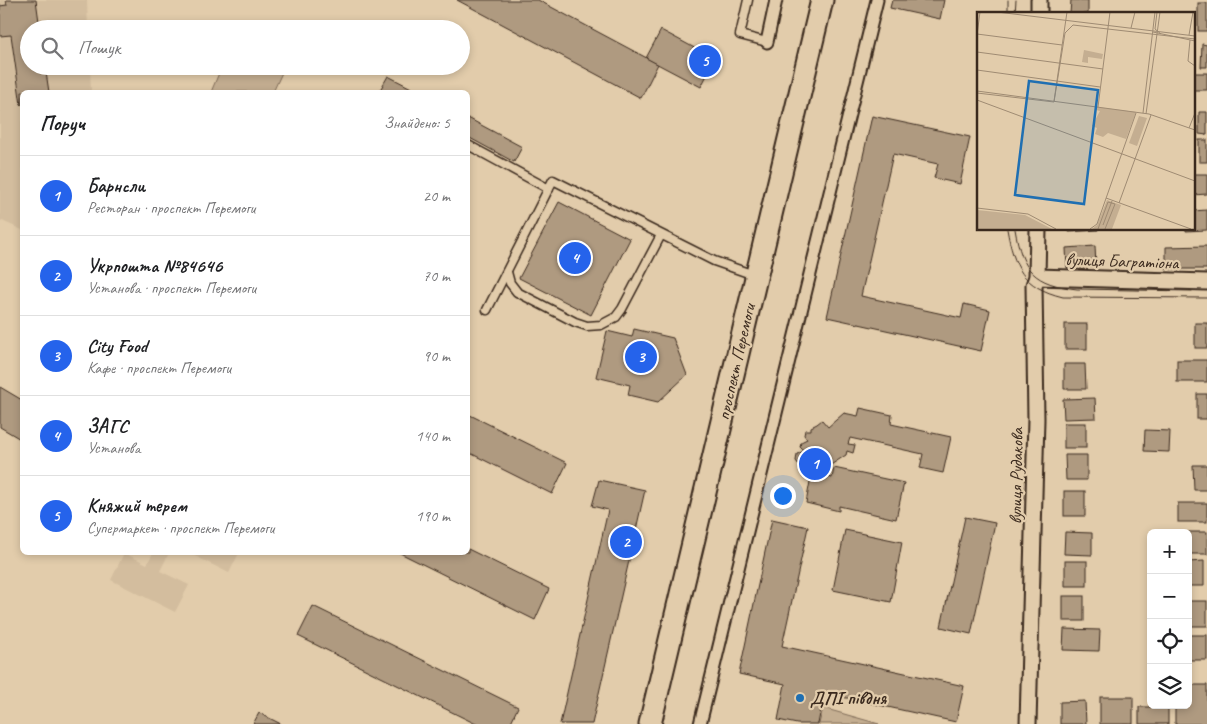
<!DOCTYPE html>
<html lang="uk">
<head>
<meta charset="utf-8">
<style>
	:root { --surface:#fff; --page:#f2f2f2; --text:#202124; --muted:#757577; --line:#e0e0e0; --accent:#2563eb }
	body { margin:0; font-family:Caveat,sans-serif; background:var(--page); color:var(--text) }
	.controls { position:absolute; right:15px; bottom:15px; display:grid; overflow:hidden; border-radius:8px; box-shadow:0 2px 8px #0003 }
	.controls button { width:45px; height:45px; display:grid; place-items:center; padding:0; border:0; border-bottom:1px solid var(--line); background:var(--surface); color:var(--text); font:25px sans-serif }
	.you { position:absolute; left:782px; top:495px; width:18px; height:18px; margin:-12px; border:4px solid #fff; border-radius:50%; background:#1a73e8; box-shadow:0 0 0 8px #1a73e833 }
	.badge { display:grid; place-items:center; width:32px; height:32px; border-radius:50%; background:var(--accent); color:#fff; font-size:16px; font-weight:700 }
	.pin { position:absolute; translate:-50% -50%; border:2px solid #fff; box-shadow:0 1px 5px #0006 }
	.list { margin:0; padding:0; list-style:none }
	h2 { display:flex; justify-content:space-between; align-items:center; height:65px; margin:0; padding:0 20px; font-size:21px }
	h2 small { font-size:16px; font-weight:400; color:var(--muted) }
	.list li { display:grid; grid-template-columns:32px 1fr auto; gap:15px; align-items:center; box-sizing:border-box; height:80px; padding:0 20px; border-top:1px solid var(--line) }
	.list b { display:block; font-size:19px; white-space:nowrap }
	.list p { margin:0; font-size:16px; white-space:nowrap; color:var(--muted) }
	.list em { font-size:16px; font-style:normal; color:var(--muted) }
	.icon { flex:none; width:28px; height:28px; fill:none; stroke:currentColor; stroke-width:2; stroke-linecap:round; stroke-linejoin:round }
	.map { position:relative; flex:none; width:1207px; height:724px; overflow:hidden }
	.search { position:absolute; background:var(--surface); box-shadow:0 2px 8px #0003; left:20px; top:20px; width:450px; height:55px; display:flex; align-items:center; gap:12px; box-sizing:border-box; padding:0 18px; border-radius:28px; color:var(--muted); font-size:19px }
	.panel { position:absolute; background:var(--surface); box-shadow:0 2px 8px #0003; left:20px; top:90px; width:450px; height:465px; border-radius:8px }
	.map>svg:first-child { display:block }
	.built { fill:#d3bd9e }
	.green { fill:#c4ae91; stroke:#806c58 }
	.building { fill:#af9a80; stroke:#3b2a1e }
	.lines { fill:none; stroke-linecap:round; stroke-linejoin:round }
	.service-casing { stroke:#3b2a1e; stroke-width:11 }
	.pedestrian-casing { stroke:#3b2a1e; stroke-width:15 }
	.minor-casing { stroke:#3b2a1e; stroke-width:19 }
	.secondary-casing { stroke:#3b2a1e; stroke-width:25 }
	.service { stroke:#e2ccab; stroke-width:8 }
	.pedestrian { stroke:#e2ccab; stroke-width:11 }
	.minor { stroke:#e2ccab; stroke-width:15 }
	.secondary { stroke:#e2ccab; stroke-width:21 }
	.tram { stroke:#3b2a1e; stroke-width:1 }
	.poi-dot { fill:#1f6fb2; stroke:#e2ccab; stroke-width:2 }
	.labels { text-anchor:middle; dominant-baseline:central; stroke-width:4.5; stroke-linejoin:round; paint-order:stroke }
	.street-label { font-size:18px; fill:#3b2a1e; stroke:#e2ccab }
	.poi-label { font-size:18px; font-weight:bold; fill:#3b2a1e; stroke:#e2ccab; text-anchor:start }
	.inset-road { fill:none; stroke:#9f8b73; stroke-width:1 }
	.view { fill:#1f6fb2; fill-opacity:0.15; stroke:#1f6fb2; stroke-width:2.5 }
	.inset-edge { fill:none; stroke:#3b2a1e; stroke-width:2.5 }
</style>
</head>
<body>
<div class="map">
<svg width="1207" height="724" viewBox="0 0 1207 724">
	<rect width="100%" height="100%" fill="#e2ccab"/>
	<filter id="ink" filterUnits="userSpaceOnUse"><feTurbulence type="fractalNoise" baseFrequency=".02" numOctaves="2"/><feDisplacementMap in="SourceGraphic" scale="10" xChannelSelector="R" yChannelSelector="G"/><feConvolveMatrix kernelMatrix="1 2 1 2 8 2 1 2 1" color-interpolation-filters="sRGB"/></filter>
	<g filter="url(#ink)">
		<g class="built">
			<polygon points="0,0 87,0 88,29 29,29 29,66 90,66 91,92 22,92 22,230 0,220"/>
			<polygon points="124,553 147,564 153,553 169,553 160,571 189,585 175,612 111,580"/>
			<polygon points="189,553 239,553 229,573"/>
		</g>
		<g class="green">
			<polygon points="222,66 285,66 273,92 211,92"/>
			<polygon points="823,708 879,724 819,724"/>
		</g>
		<g class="building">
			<polygon points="6,0 36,0 40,29 29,29 29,66 45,66 49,92 22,92 22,104 21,105 11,35 0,36 0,6 7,5"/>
			<polygon points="457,0 538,0 658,64 641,98"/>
			<polygon points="892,0 944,0 940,19 890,8"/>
			<polygon points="1071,0 1088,0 1088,14 1070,14"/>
			<rect x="1198" y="3" width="9" height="28"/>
			<polygon points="661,30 715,59 701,87 646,58"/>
			<polygon points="1202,44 1207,45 1207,67 1201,67"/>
			<rect x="1193" y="73" width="14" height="17"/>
			<polygon points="388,76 419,92 384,92 380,90"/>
			<polygon points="1199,112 1207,112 1207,135 1199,134"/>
			<polygon points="872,116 970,137 960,184 934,178 938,164 893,154 861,296 961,318 964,304 990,310 981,351 827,317"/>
			<polygon points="468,118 522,147 514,162 468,137"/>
			<rect x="1199" y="140" width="8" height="22"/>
			<polygon points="1193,174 1207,174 1207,194 1193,195"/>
			<polygon points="559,202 630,239 591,315 519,278"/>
			<polygon points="1207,210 1207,230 1186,231 1186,229 1193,229 1193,211"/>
			<polygon points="1069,229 1098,229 1098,230 1069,232"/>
			<polygon points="1095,246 1096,266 1067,268 1066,248"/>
			<polygon points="1207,246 1207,269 1166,269 1166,247"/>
			<rect x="1195" y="323" width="12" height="25"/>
			<rect x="1065" y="324" width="22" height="25"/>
			<polygon points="634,329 673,338 687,375 658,402 628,395 630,385 596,377 607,331 632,337"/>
			<rect x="1177" y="360" width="30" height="22"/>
			<polygon points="1064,364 1085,364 1086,389 1064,389"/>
			<polygon points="0,387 22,400 22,440 0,427"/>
			<rect x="1197" y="394" width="10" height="25"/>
			<polygon points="1095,398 1096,418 1064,419 1063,399"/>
			<polygon points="860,408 892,415 891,424 951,437 943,473 920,468 923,454 850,438 848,444 855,445 853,453 847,451 846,455 817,474 832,478 834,468 904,483 896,519 839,506 839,511 806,503 812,471 802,469 796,461 797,454 804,451 800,447 801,442 807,439 804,435 805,430 811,430 811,427 817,424 822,420 828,427 844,413 858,416"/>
			<polygon points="468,414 567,463 552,494 468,452"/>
			<rect x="1064" y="423" width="22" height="25"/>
			<polygon points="1145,430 1170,431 1169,452 1144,451"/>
			<polygon points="1065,455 1087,455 1087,480 1066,480"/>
			<polygon points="1193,465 1207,465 1207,490 1194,490"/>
			<polygon points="599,480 645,490 592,724 560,724 608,510 592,506"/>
			<rect x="1064" y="491" width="21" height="25"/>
			<rect x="1178" y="503" width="29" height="19"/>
			<polygon points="965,517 995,523 971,634 941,627"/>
			<polygon points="772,519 808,527 782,646 964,686 956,722 824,693 818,724 797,724 778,720 785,684 739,674"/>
			<polygon points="845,530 902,542 891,602 833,590"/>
			<polygon points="1065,532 1092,533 1092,555 1064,554"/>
			<rect x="1189" y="532" width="18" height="22"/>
			<polygon points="468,549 549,589 535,620 398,552 468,552"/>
			<rect x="1065" y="561" width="22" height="25"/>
			<polygon points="1204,561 1204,586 1188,586 1188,562"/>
			<rect x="1063" y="596" width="21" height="25"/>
			<rect x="1188" y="601" width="19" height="25"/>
			<polygon points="313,606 518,707 510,724 476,724 298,636"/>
			<polygon points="1064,629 1100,630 1099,651 1063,650"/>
			<rect x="1188" y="635" width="19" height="25"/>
			<polygon points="1188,685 1207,685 1207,724 1175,724 1175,705 1188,705"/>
			<rect x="1100" y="697" width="33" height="27"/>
			<polygon points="1085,701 1086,724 1060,724 1060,702"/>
			<rect x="1139" y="707" width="29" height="17"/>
			<polygon points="259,713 281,724 253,724"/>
		</g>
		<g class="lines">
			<g class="service-casing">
				<g id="service">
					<polyline points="748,0 740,35 767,42"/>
					<polyline points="468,145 549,189"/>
					<polyline points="507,272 510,283 517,292 575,322 587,326 601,325 616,317 622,309 661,235"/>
					<polyline points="487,310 553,180 714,261 754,275"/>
				</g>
			</g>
			<g class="pedestrian-casing">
				<g id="pedestrian">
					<polyline points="767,42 776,0"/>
					<polyline points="700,724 877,0"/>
				</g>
			</g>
			<g class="minor-casing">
				<g id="minor">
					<polyline points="1039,14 1039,0"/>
					<polyline points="1037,277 1207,282"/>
					<polyline points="1028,724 1036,419 1034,285 1037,277 1038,229"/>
				</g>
			</g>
			<g class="secondary-casing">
				<polyline id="secondary" points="650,724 822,0"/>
			</g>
			<use href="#service" class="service"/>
			<use href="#pedestrian" class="pedestrian"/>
			<use href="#minor" class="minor"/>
			<use href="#secondary" class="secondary"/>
			<g class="tram">
				<polyline points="1008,14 1008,0"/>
				<polyline points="1015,14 1016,0"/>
				<path d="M1007,229C1014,267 1022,287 1063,297L1207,298"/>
				<path d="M1015,229C1022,271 1034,284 1077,289L1192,291"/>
			</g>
		</g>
	</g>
	<circle class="poi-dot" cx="800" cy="698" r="5"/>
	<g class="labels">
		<g class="street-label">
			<text transform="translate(1122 261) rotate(2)">вулиця Багратіона</text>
			<text transform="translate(736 362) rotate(-77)">проспект Перемоги</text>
			<text transform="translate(1016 476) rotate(-89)">вулиця Рудакова</text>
		</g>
		<g class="poi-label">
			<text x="810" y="698">ДПІ півдня</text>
		</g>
	</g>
	<g transform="translate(977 12)">
		<rect width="218" height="218" fill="#e2ccab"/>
		<path d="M107,38L126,42L125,47L111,45V51L105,50ZM120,95L159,100L149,127L131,121L126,125L118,122L120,116L115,114L123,99L119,98ZM162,104L170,106L160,134L152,131ZM130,188L144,193L135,217H115L120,213ZM0,198L48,203L75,217H0Z" fill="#c4ae91"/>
		<path class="inset-road" d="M20,0L218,24M180,0L178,17L184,22M154,16L158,0M176,20L218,29M0,22L85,33M0,23L3,0M212,23L216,0M213,28L211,49L218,54M0,40L126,57M0,58L123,75M0,79L172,102L218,118M0,81L77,90L88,21L96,13L218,27M0,88L218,169M77,89L90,0M121,95L133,0M166,101L178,0M169,102L183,0M212,116L218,101M129,186L214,217M142,191L174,103M0,196L51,202L79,217M126,213L135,189M113,217L120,212L159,101M121,217L131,190L138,192L128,217"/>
		<path class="view" d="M52,69L121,78L107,192L38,183Z"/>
		<rect width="218" height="218" class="inset-edge"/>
	</g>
</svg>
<div class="controls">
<button>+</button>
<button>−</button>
<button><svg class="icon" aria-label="locate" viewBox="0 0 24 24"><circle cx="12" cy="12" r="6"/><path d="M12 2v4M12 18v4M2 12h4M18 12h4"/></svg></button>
<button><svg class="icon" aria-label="layers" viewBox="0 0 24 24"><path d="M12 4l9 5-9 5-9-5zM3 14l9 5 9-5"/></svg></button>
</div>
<div class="you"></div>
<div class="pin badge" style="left:815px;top:464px">1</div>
<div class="pin badge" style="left:626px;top:542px">2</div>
<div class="pin badge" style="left:641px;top:357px">3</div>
<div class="pin badge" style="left:575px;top:258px">4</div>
<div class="pin badge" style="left:705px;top:61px">5</div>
<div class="search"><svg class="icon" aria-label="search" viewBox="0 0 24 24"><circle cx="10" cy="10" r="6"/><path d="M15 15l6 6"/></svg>Пошук</div>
<section class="panel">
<h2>Поруч<small>Знайдено: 5</small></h2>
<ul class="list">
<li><span class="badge">1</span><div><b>Барнсли</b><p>Ресторан · проспект Перемоги</p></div><em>20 m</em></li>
<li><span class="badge">2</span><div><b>Укрпошта №84646</b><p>Установа · проспект Перемоги</p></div><em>70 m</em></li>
<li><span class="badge">3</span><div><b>City Food</b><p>Кафе · проспект Перемоги</p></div><em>90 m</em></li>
<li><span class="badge">4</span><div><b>ЗАГС</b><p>Установа</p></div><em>140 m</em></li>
<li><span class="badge">5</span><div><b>Княжий терем</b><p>Супермаркет · проспект Перемоги</p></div><em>190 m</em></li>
</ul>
</section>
</div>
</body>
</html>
